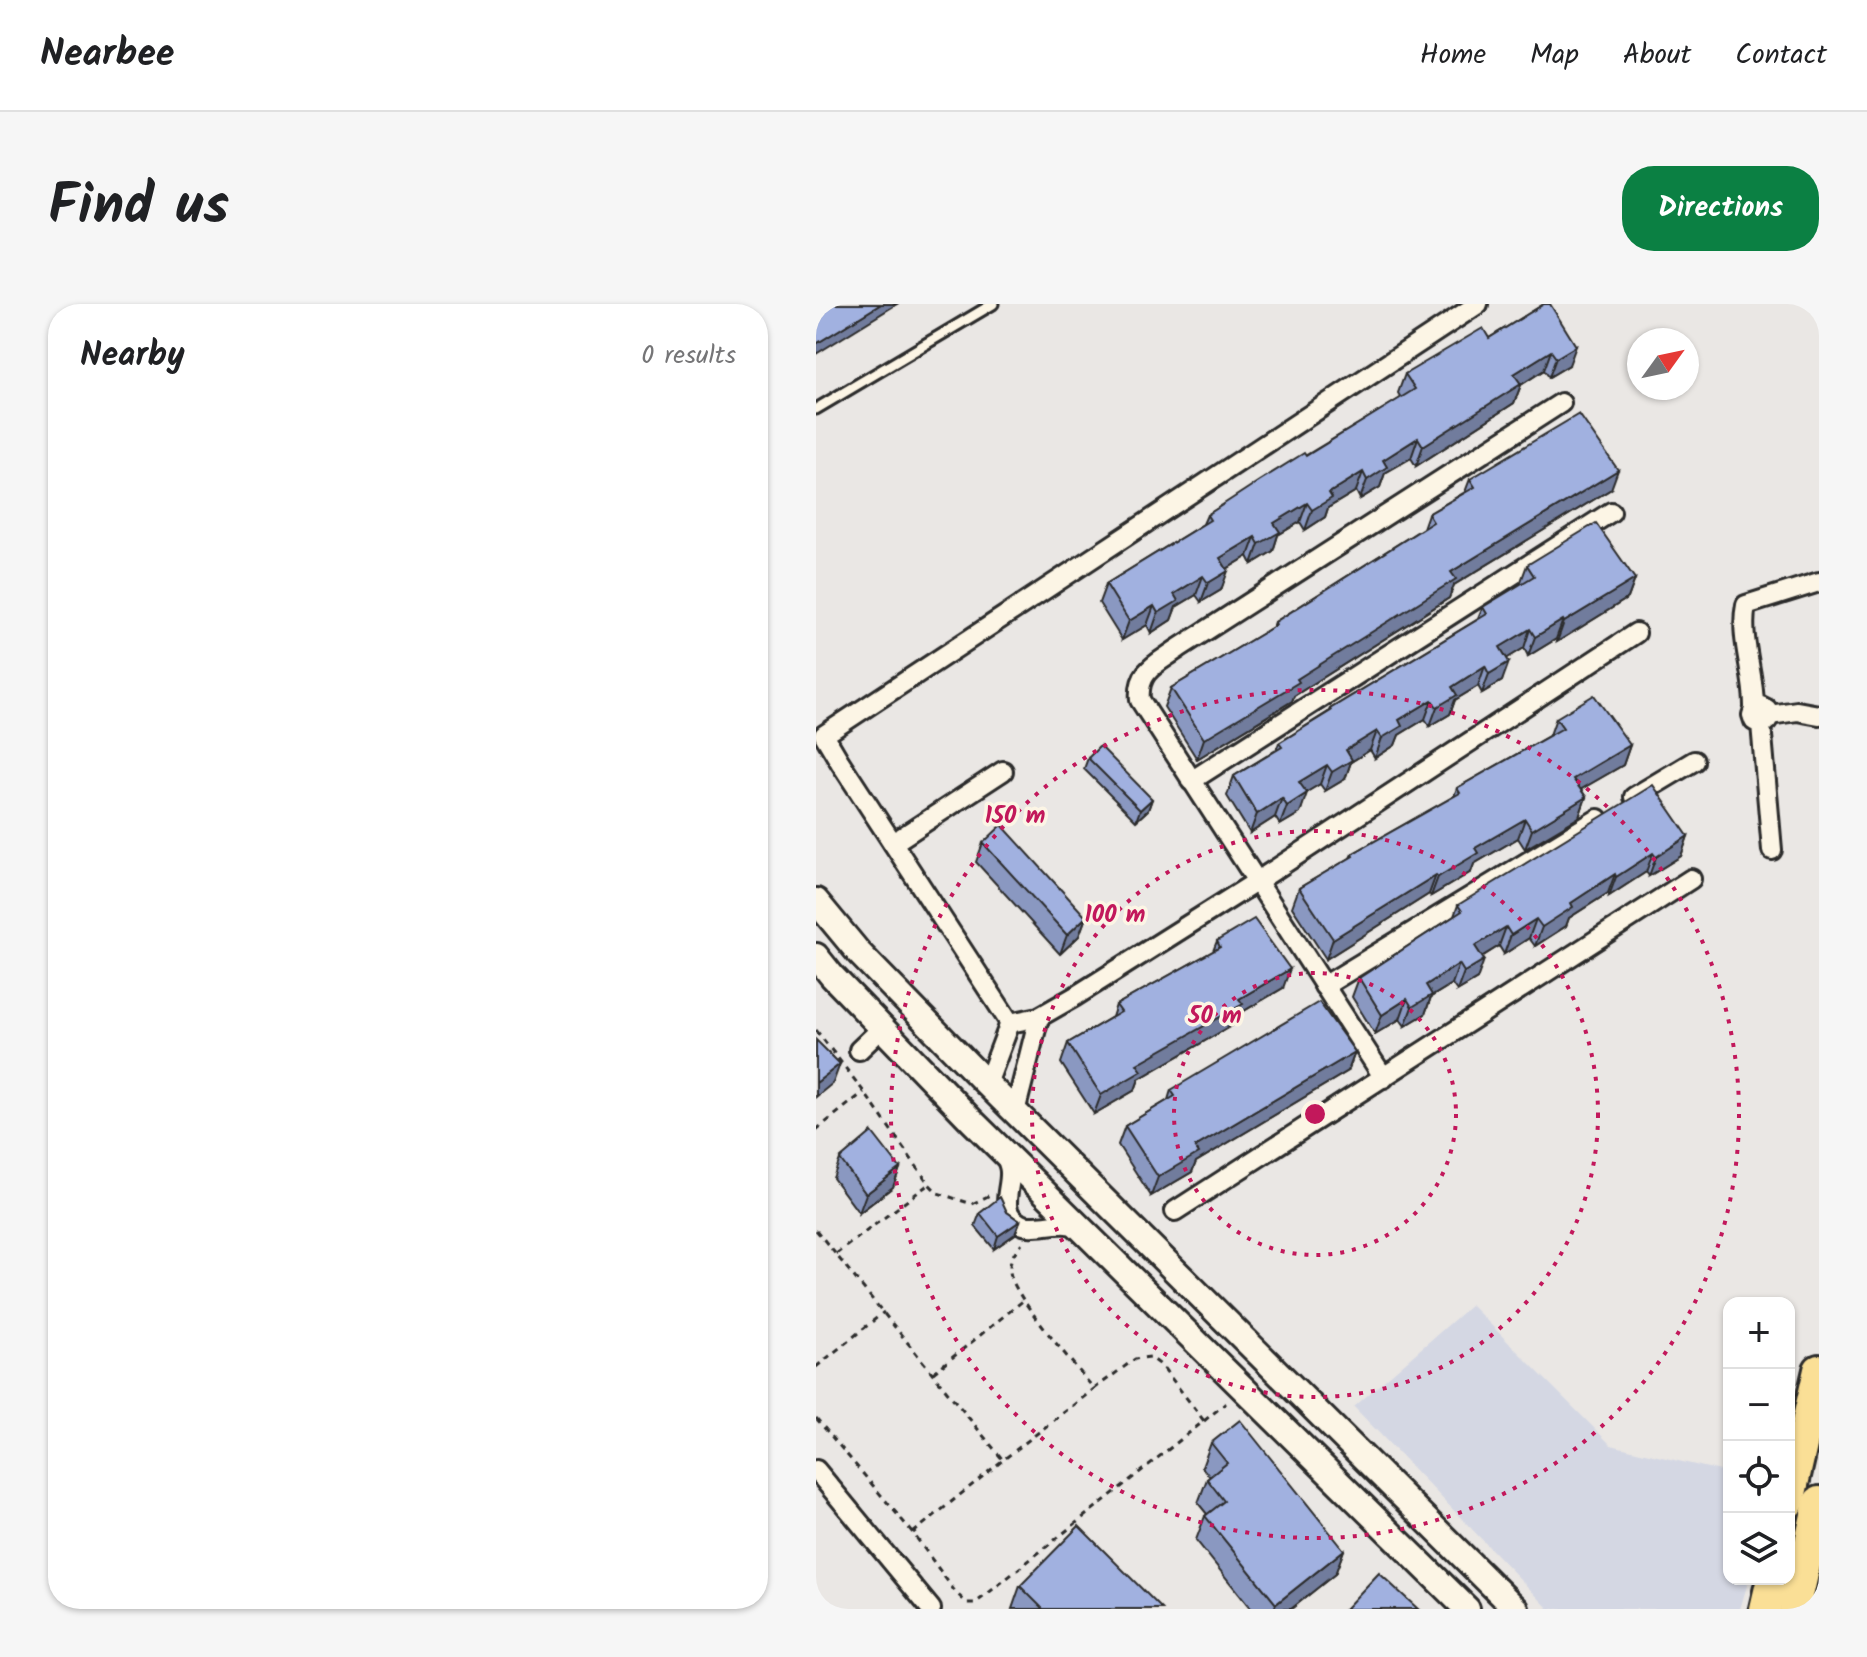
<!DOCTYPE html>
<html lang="en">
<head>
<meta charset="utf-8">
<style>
	:root { --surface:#fff; --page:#f6f6f6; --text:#202124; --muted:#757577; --line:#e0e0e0; --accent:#0b8043 }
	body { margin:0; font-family:Kalam,sans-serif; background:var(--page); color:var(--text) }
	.controls { position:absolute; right:24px; bottom:24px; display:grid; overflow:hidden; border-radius:16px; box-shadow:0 2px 6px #0004 }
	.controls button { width:72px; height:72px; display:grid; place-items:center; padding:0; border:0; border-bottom:2px solid var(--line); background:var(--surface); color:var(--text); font:40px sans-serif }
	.compass { position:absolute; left:811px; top:24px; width:72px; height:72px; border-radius:50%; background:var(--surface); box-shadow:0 2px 6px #0004; rotate:57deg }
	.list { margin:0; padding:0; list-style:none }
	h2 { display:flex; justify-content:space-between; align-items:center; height:104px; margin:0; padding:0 32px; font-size:34px }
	h2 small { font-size:26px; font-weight:400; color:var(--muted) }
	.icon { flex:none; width:44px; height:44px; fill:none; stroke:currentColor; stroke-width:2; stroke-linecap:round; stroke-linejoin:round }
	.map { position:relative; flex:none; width:1003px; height:1305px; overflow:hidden; border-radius:32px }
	header { display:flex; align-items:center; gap:48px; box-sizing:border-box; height:112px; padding:0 40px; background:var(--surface); border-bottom:2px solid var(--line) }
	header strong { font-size:38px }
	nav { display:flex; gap:44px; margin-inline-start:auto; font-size:28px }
	.intro { display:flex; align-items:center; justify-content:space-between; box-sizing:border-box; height:192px; padding:0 48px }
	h1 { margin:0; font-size:56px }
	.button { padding:20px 36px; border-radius:32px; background:var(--accent); color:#fff; font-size:28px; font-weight:700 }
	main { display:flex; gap:48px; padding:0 48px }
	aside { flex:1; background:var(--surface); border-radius:32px; box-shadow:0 2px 6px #0004 }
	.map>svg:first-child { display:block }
	.built { fill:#d4d7e3 }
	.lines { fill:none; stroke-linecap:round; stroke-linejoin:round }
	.service-casing { stroke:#2b2b2b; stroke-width:15 }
	.minor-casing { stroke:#2b2b2b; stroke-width:24 }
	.tertiary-casing { stroke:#2b2b2b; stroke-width:30 }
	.primary-casing { stroke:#2b2b2b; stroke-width:36 }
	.path { stroke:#2b2b2b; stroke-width:3; stroke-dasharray:6 6; stroke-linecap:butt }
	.service { stroke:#fcf5e5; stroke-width:9 }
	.minor { stroke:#fcf5e5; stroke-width:18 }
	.tertiary { stroke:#fcf5e5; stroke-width:24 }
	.primary { stroke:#fadf96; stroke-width:30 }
	.wall { fill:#8a98c1; stroke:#2b2b2b; stroke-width:2 }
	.shaded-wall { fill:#717c9d; stroke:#2b2b2b; stroke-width:2 }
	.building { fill:#a1b1e0; stroke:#2b2b2b; stroke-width:2 }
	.ring { fill:none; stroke:#c2185b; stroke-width:4; stroke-dasharray:4 8 }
	.centre { fill:#c2185b; stroke:#fcf5e5; stroke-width:4 }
	.ring-label { font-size:24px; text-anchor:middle; font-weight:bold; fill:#c2185b; stroke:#fcf5e5; stroke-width:7; stroke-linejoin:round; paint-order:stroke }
</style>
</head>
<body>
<header>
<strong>Nearbee</strong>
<nav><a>Home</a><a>Map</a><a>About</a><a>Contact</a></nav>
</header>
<div class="intro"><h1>Find us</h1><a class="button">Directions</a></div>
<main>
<aside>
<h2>Nearby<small>0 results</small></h2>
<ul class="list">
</ul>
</aside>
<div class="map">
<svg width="1003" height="1305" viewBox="0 0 1003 1305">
	<rect width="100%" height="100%" fill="#eae7e4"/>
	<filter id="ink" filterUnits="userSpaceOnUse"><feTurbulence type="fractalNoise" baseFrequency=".0125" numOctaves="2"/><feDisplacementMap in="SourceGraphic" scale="16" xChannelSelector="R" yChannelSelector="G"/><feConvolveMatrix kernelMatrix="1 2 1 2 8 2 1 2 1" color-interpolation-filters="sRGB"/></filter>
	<g filter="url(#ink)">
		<polygon class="built" points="655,1001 795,1141 913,1169 913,1275 933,1275 924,1305 733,1305 538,1103"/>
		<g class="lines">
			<g class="service-casing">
				<polyline id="service" points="0,105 177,0"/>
			</g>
			<g class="minor-casing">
				<g id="minor">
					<path d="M938,405C939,370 923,335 930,301L1003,278"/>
					<polyline points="954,411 981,407 1003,411"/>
					<polyline points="945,420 951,417 954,411 951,405 945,402 938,405 936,411 938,417 945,420 956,546"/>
					<polyline points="375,477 795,208"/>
					<polyline points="818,493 878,457"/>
					<polyline points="77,539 187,467"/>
					<polyline points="508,682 782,515"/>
					<polyline points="194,719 223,713 258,693 440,578 820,329"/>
					<polyline points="43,746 66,724"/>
					<path d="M568,774L324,396C321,366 341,360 363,344L745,99"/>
					<polyline points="171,780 194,719 24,458 8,431 662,0"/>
					<polyline points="199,808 223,713"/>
					<path d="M189,850C191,856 194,862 194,868C195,886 182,907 203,919C217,928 242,914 264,923"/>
					<polyline points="359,907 875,575"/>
					<polyline points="0,1166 115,1305"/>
				</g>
			</g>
			<g class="tertiary-casing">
				<g id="tertiary">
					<polyline points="0,597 43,649 171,780 700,1305"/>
					<polyline points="0,652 16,672 156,817 651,1305"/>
				</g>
			</g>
			<g class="primary-casing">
				<g id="primary">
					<polyline points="973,1198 1003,1066"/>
					<polyline points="949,1305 956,1275"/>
					<polyline points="979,1305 1003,1198"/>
				</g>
			</g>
			<g class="path">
				<polyline points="0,726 48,788 113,880 122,889 156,900 174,891"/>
				<polyline points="0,826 48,788"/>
				<polyline points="0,926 187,1156 278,1085"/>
				<polyline points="20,950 113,880"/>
				<polyline points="0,1063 68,1008"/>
				<polyline points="117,1069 208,996"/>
				<path d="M0,1114L97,1229L140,1289L151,1299H159L166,1294L388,1117L346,1062L334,1053L319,1055L278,1085C261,1063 195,991 194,967C193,955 199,947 206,939"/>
				<polyline points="388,1117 410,1099"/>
				<polyline points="97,1229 187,1156"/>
			</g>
			<use href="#service" class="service"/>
			<use href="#minor" class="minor"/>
			<use href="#tertiary" class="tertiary"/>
			<use href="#primary" class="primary"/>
		</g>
		<g class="wall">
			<polygon points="728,0 753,61 733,73 728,66 705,81 698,99 600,162 595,154 569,169 564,183 544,195 540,187 512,204 509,213 489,226 484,218 462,231 457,247 436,260 432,252 411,265 405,286 385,298 380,291 360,303 355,316 335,329 331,321 306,336 283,299 290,280 387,220 391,211 585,94 582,89 589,70 673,34"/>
			<polygon points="654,175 795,185 638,281 633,294 478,392 476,397 381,455 348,403 355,384 457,323 459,318 607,224 612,210 649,188"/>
			<polygon points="711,261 819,275 812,294 741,338 740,335 712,352 708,344 691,354 686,377 666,389 662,382 639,396 634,410 614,422 609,415 583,431 579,441 559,454 554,446 535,458 529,475 509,487 504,480 490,488 484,509 464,521 459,513 434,529 411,492 418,472 460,446 463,439 512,408 514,405 662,315 667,303 704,280"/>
			<polygon points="740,414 814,441 807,461 765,485 770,493 763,513 709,545 702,534 658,560 655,568 615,592 613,590 510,655 476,603 483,584 534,554 536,550 638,492 641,484 734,431"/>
			<polygon points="272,454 336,495 332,506 320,517 268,465"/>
			<polygon points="872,532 865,552 833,572 830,568 793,592 792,589 753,614 750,622 719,642 713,634 688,650 683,642 666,653 661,675 641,687 636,680 615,693 609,710 589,722 584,715 559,730 536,693 543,674 638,612 642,601"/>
			<polygon points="167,539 270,613 263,632 244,650 160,558"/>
			<polygon points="401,637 467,684 423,710 420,719 323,775 319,786 278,810 245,759 252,739 296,713 300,701 397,647"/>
			<polygon points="539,748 532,767 380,858 376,868 335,892 302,841 309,822 352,796 355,786"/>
			<polygon points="24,855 84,864 77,883 43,909 17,874"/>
			<polygon points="191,908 204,917 199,930 178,945 159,922 164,909"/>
			<polygon points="395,1139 528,1246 519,1270 475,1305 435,1305 380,1236 389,1212 391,1210 382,1199 391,1175 394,1173 386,1163"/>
			<polygon points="204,1282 346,1305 196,1305"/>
		</g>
		<g class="shaded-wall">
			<polygon points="65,0 81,0 0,50 0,40"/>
			<polygon points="760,42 753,61 733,73 740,54"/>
			<polygon points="735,47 728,66 705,81 698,99 600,162 607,142 698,70"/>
			<polygon points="602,134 595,154 569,169 564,183 544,195 551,176 567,156"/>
			<polygon points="802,166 795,185 638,281 633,294 478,392 476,397 381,455 388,435 481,375 635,268"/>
			<polygon points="547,168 540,187 512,204 509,213 489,226 496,206 513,189"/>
			<polygon points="491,199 484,218 462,231 457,247 436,260 443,240 458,219"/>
			<polygon points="439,233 432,252 397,273 404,254"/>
			<polygon points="412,267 405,286 385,298 392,279"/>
			<polygon points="387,272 380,291 360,303 355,316 335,329 342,309 358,290"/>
			<polygon points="819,275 812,294 741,338 748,318"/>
			<polygon points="338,302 331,321 306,336 313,317"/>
			<polygon points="747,316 740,335 712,352 719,333"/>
			<polygon points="714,325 708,344 677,363 684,343"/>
			<polygon points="693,358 686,377 666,389 673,370"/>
			<polygon points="669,362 662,382 639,396 634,410 614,422 621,403 636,383"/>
			<polygon points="616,396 609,415 583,431 579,441 559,454 566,434 583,416"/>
			<polygon points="561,427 554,446 535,458 529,475 509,487 516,468 530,446"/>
			<polygon points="814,441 807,461 750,494 757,475"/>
			<polygon points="511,461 504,480 476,497 483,478"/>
			<polygon points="491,489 484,509 464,521 471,502"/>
			<polygon points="770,493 763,513 709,545 716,526"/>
			<polygon points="466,494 459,513 434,529 441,510"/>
			<polygon points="336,495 332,506 320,517 324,506"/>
			<polygon points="709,515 702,534 658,560 655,568 615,592 622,573 659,544"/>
			<polygon points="872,532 865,552 833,572 840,553"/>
			<polygon points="837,549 830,568 793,592 800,573"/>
			<polygon points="799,570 792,589 753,614 750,622 719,642 726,623 755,599"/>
			<polygon points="620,571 613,590 510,655 517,635"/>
			<polygon points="270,613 263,632 244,650 251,631"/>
			<polygon points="720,615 713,634 688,650 695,631"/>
			<polygon points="690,623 683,642 652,661 659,642"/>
			<polygon points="668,656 661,675 641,687 648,668"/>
			<polygon points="643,660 636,680 615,693 609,710 589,722 596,703 610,681"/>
			<polygon points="474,665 467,684 423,710 420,719 323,775 319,786 278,810 285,791 321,760 423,695"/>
			<polygon points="591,695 584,715 559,730 566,711"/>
			<polygon points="539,748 532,767 380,858 376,868 335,892 342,873 379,843"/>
			<polygon points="24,760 17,779 0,793 0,779"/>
			<polygon points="84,864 77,883 43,909 50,890"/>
			<polygon points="204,917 199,930 178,945 182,932"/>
			<polygon points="528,1246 519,1270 475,1305 458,1305 460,1300"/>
		</g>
		<g class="building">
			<polygon points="0,0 65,0 0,40"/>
			<polygon points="728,0 734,0 760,42 740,54 735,47 698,70 705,80 607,142 602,134 567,156 571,163 551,176 547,168 513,189 516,194 496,206 491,199 458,219 464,228 443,240 439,233 404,254 412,267 392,279 387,272 358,290 362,297 342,309 338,302 313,317 290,280 394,216 391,211 443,177 488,149 490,152 599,85 589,70 667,24 673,34"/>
			<polygon points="763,110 802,166 635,268 640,275 481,375 483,378 388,435 355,384 460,321 459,318 617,218 612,210 659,183 654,175"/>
			<polygon points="780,219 819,275 748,318 747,316 719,333 714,325 684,343 693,358 673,370 669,362 636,383 641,391 621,403 616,396 583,416 586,422 566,434 561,427 530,446 536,456 516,468 511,461 483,478 491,489 471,502 466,494 441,510 418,472 466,443 463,439 515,407 514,405 671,310 667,303 718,272 711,261"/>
			<polygon points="778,391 814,441 757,475 770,493 716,526 709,515 659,544 662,549 622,573 620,571 517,635 483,584 537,552 536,550 644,489 641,484 747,424 740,414"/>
			<polygon points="284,442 336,495 324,506 272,454"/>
			<polygon points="837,481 872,532 840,553 837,549 800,573 799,570 755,599 757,603 726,623 720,615 695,631 690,623 659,642 668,656 648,668 643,660 610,681 616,691 596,703 591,695 566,711 543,674 646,607 642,601"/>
			<polygon points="186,521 270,613 251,631 167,539"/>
			<polygon points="438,615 474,665 423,695 427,700 321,760 326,767 285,791 252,739 305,708 300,701 404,643 401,637"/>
			<polygon points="503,698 539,748 379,843 383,849 342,873 309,822 359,792 355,786"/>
			<polygon points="0,736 24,760 0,779"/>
			<polygon points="56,828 84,864 50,890 24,855"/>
			<polygon points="184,893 191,908 204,917 182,932 164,909"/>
			<polygon points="424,1116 528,1246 460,1300 389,1212 408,1197 391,1175 411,1159 395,1139"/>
			<polygon points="263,1222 346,1305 227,1305 204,1282"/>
			<polygon points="563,1269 602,1305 529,1305"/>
		</g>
	</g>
	<g class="ring">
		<circle cx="499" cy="810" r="141"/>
		<circle cx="499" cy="810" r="283"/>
		<circle cx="499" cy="810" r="424"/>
	</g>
	<circle cx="499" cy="810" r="12" class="centre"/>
	<g class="ring-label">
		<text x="199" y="519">150 m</text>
		<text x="299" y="618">100 m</text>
		<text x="399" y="719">50 m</text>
	</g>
</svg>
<div class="controls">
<button>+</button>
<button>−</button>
<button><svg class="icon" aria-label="locate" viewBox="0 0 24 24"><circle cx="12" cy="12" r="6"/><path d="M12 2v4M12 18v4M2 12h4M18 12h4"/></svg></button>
<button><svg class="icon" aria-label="layers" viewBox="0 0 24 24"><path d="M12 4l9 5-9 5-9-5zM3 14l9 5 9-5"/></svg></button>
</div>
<svg class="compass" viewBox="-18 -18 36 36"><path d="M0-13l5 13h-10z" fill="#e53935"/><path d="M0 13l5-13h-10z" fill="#757577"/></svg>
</div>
</main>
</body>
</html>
